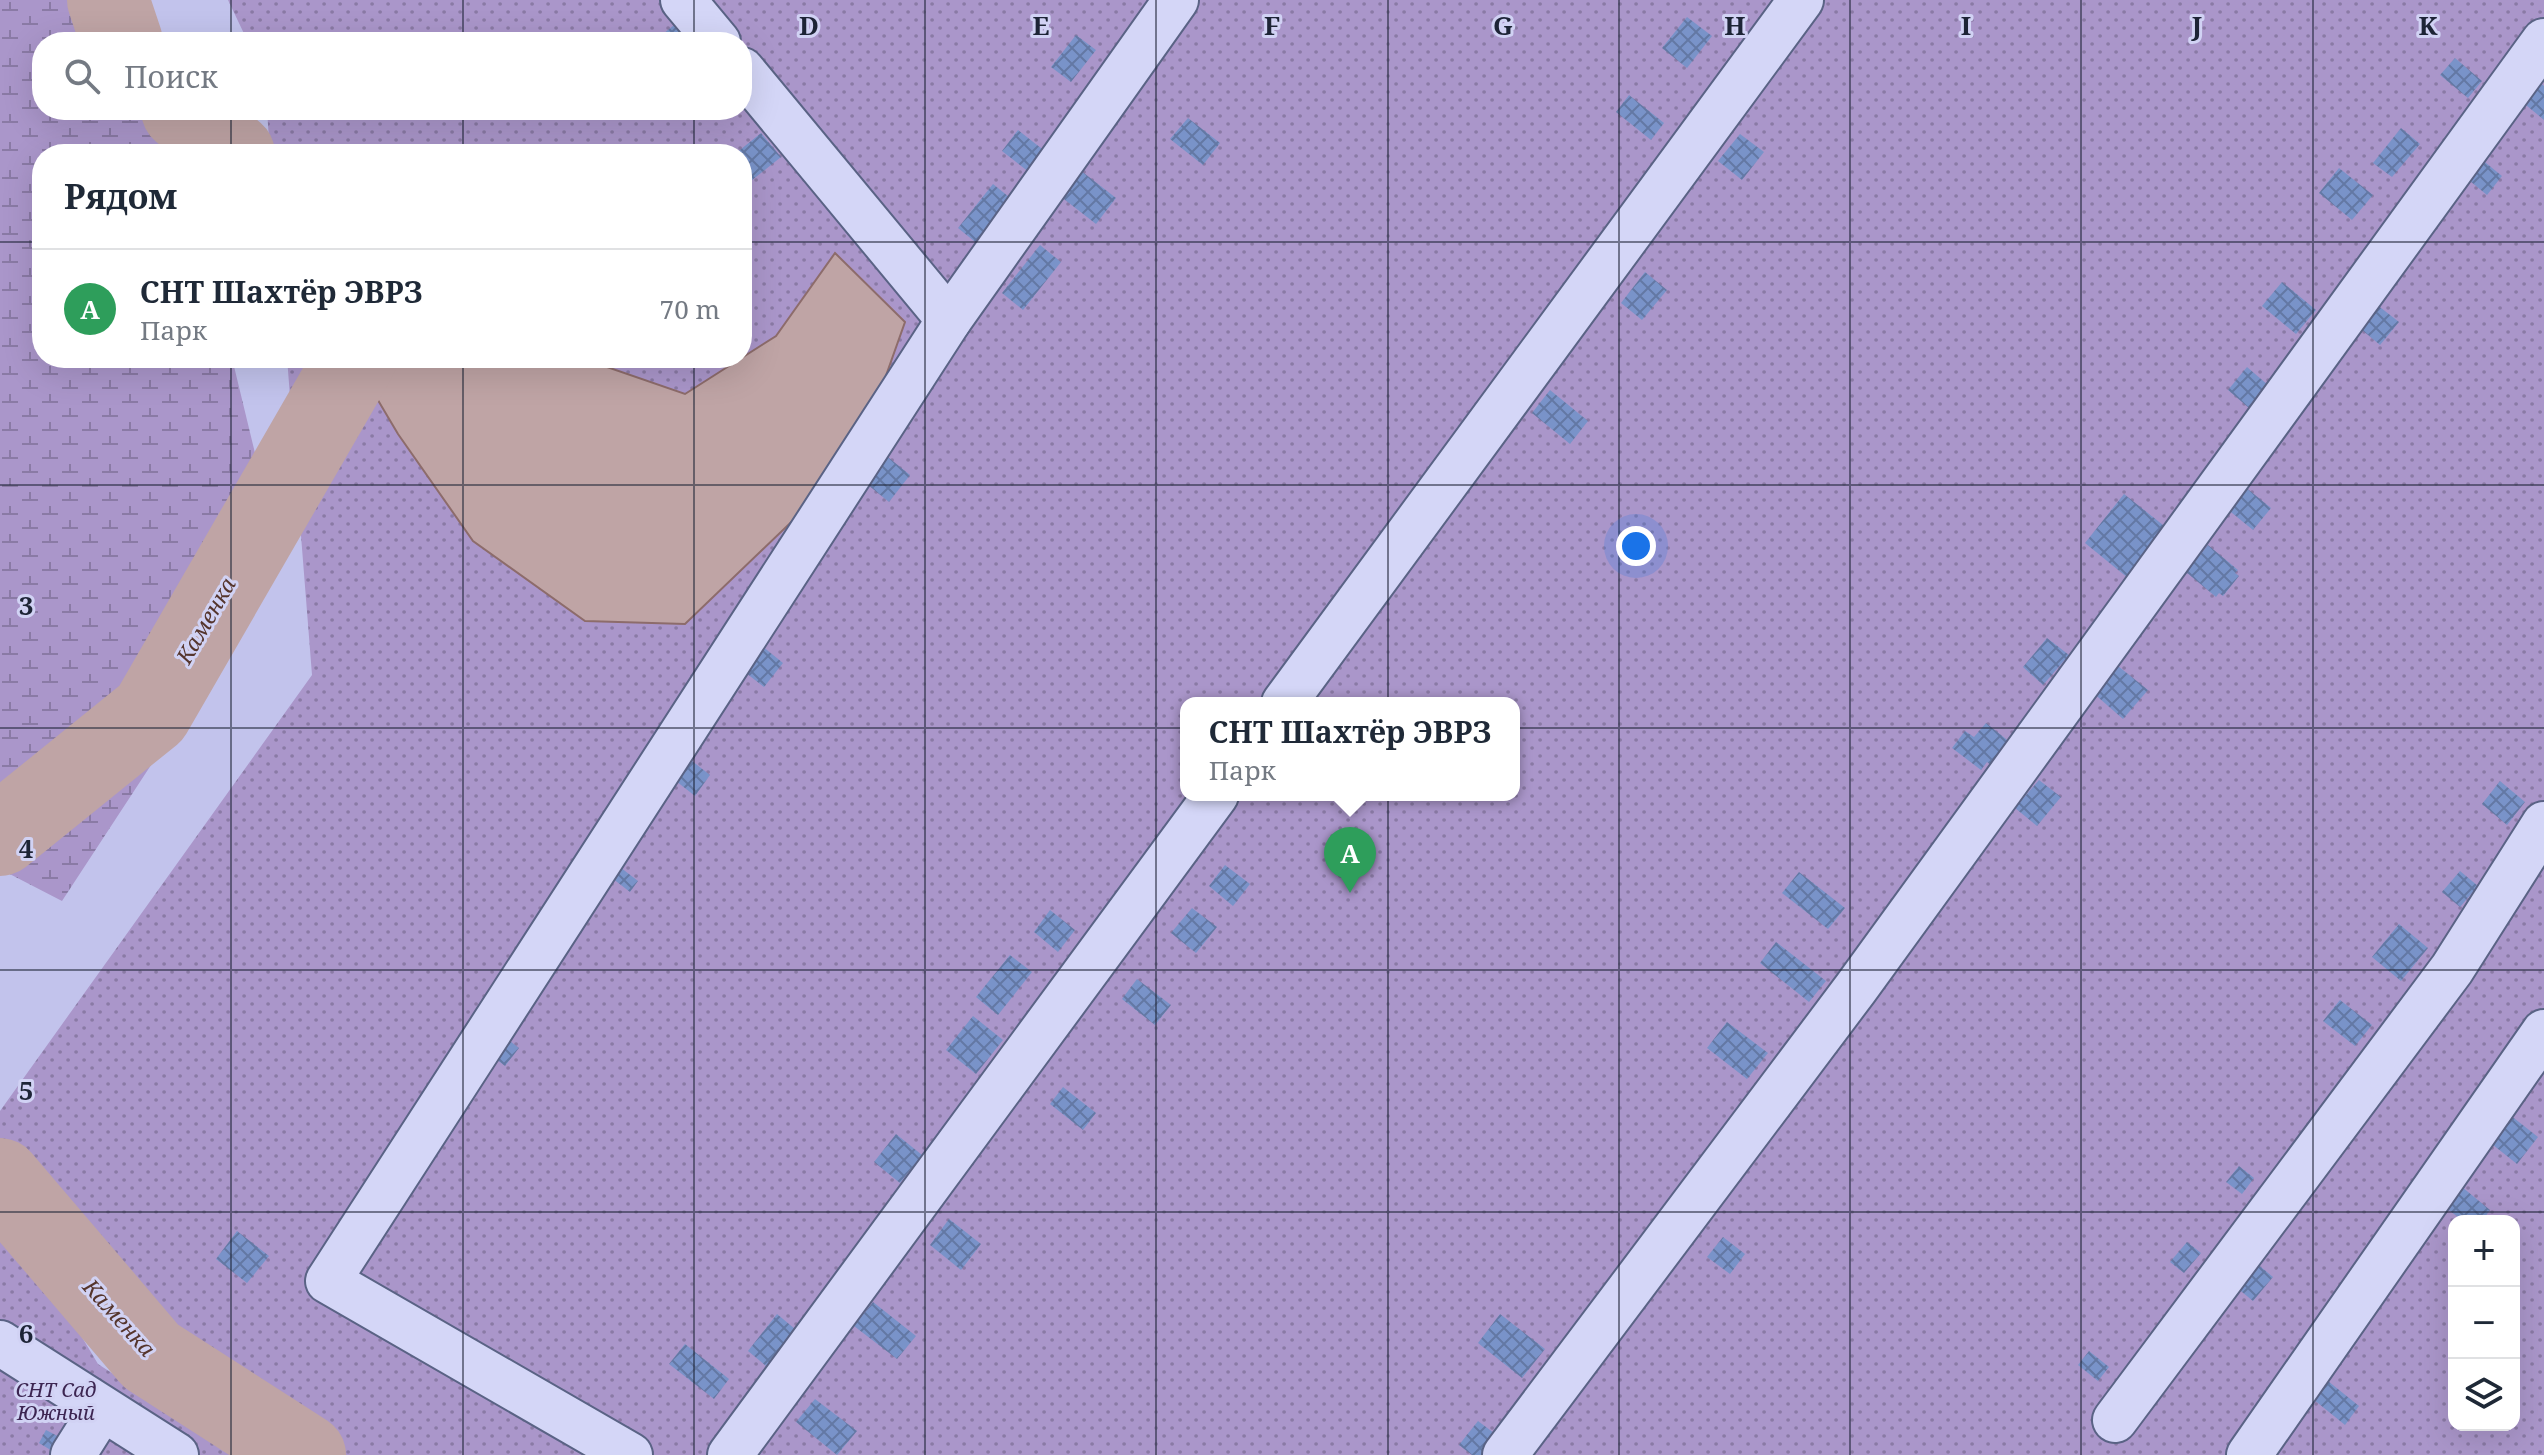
<!DOCTYPE html>
<html lang="ru">
<head>
<meta charset="utf-8">
<style>
	:root { --surface:#fff; --page:#f6f6f7; --text:#1f2937; --muted:#747a83; --line:#e0e1e3; --accent:#2c7892 }
	body { margin:0; font-family:"Noto Serif",serif; background:var(--page); color:var(--text) }
	.controls { position:absolute; right:24px; bottom:24px; display:grid; overflow:hidden; border-radius:16px; box-shadow:0 8px 32px #0002 }
	.controls button { width:72px; height:72px; display:grid; place-items:center; padding:0; border:0; border-bottom:2px solid var(--line); background:var(--surface); color:var(--text); font:40px sans-serif }
	.you { position:absolute; left:1636px; top:546px; width:28px; height:28px; margin:-20px; border:6px solid #fff; border-radius:50%; background:#1a73e8; box-shadow:0 0 0 12px #1a73e833 }
	.badge { display:grid; place-items:center; width:52px; height:52px; border-radius:50%; background:var(--accent); color:#fff; font-size:26px; font-weight:700 }
	.pin { position:absolute; translate:-50% -66px; filter:drop-shadow(0 2px 4px #0008) }
	.pin::after { content:''; position:absolute; top:42px; width:28px; height:24px; background:inherit; clip-path:polygon(0 0,100% 0,50% 100%) }
	.popup { position:absolute; left:1180px; top:697px; width:340px; height:104px; box-sizing:border-box; display:grid; place-content:center; border-radius:16px; background:var(--surface); filter:drop-shadow(0 2px 6px #0005); font-size:26px; white-space:nowrap; color:var(--muted) }
	.popup b { font-size:30px; color:var(--text) }
	.popup::after { content:''; position:absolute; left:50%; top:100%; margin-left:-16px; border:16px solid transparent; border-top-color:var(--surface) }
	.list { margin:0; padding:0; list-style:none }
	h2 { display:flex; justify-content:space-between; align-items:center; height:104px; margin:0; padding:0 32px; font-size:34px }
	h2 small { font-size:26px; font-weight:400; color:var(--muted) }
	.list li { display:grid; grid-template-columns:52px 1fr auto; gap:24px; align-items:center; box-sizing:border-box; height:120px; padding:0 32px; border-top:2px solid var(--line) }
	.list b { display:block; font-size:30px; white-space:nowrap }
	.list p { margin:0; font-size:26px; white-space:nowrap; color:var(--muted) }
	.list em { font-size:26px; font-style:normal; color:var(--muted) }
	.icon { flex:none; width:44px; height:44px; fill:none; stroke:currentColor; stroke-width:2; stroke-linecap:round; stroke-linejoin:round }
	.map { position:relative; flex:none; width:2544px; height:1455px; overflow:hidden }
	.search { position:absolute; background:var(--surface); box-shadow:0 8px 32px #0002; left:32px; top:32px; width:720px; height:88px; display:flex; align-items:center; gap:20px; box-sizing:border-box; padding:0 28px; border-radius:32px; color:var(--muted); font-size:30px }
	.panel { position:absolute; background:var(--surface); box-shadow:0 8px 32px #0002; left:32px; top:144px; width:720px; height:224px; border-radius:32px }
	.map>svg:first-child { display:block }
	.wetland { fill:url(#wetland-marsh) }
	.garden { fill:url(#garden-dots); fill-rule:evenodd }
	.water { fill:#bfa4a5; stroke:#8d6c6b; stroke-width:2 }
	.lines { fill:none; stroke-linecap:round; stroke-linejoin:round }
	.river { stroke:#bfa4a5; stroke-width:82 }
	.building { fill:url(#building-cross-hatch) }
	.minor-casing { stroke:#5a6385; stroke-width:48 }
	.minor { stroke:#d4d6f7; stroke-width:44 }
	.grid { fill:none; stroke:#1d2436; stroke-width:2; stroke-opacity:0.55 }
	.labels { text-anchor:middle; dominant-baseline:central; stroke-width:6; stroke-linejoin:round; paint-order:stroke }
	.park-label { font-size:20px; font-style:italic; fill:#3c2551; stroke:#d1d2f4 }
	.water-label { font-size:22px; font-style:italic; fill:#55352d; stroke:#d1d2f4 }
	.grid-label { font-size:26px; text-anchor:middle; font-weight:bold; fill:#1d2436; stroke:#d1d2f4; stroke-width:6; stroke-linejoin:round; paint-order:stroke }
</style>
</head>
<body>
<div class="map">
<svg width="2544" height="1455" viewBox="0 0 2544 1455">
	<defs>
		<pattern id="wetland-marsh" width="20" height="14" patternUnits="userSpaceOnUse" patternTransform="scale(2)"><rect width="20" height="14" fill="#aa96ca"/><path d="M1 5h8M5 5V1M11 12h8M15 12V8" fill="none" stroke="#8a7aa5"/></pattern>
		<pattern id="garden-dots" width="8" height="8" patternUnits="userSpaceOnUse" patternTransform="scale(2)"><rect width="8" height="8" fill="#aa96ca"/><path d="M2 2h.1M6 6h.1" fill="none" stroke="#8a7aa5" stroke-width="1.8" stroke-linecap="round"/></pattern>
		<pattern id="building-cross-hatch" width="8" height="8" patternUnits="userSpaceOnUse" patternTransform="scale(2)"><rect width="8" height="8" fill="#7993c9"/><path d="M0 0l8 8M0 8l8-8" fill="none" stroke="#6378a4"/></pattern>
	</defs>
	<rect width="100%" height="100%" fill="#c2c3ec"/>
	<polygon class="wetland" points="0,0 145,0 156,42 42,42 42,110 172,110 183,154 42,154 42,358 232,358 282,565 62,901 0,869"/>
	<g class="garden">
		<path d="M228,0H2544V1455H259L108,1355L0,1168V1111L312,675L287,358H742V154H270L267,110H742V42H248ZM1186,703H1514V795H1186ZM2454,1221H2514V1425H2454Z"/>
		<polygon points="0,1200 98,1364 238,1455 0,1455"/>
	</g>
	<polygon class="water" points="835,253 905,322 856,460 685,624 585,621 473,541 398,434 353,358 581,358 685,394 776,336"/>
	<g class="lines">
		<g class="river">
			<polyline points="108,0 122,42"/>
			<polyline points="182,110 234,154"/>
			<polyline points="0,835 151,713 356,358"/>
			<polyline points="0,1179 151,1356 305,1455"/>
		</g>
	</g>
	<g class="building">
		<polygon points="1687,17 1712,36 1687,68 1662,48"/>
		<polygon points="679,21 696,42 653,42"/>
		<polygon points="1076,35 1096,50 1071,82 1051,67"/>
		<polygon points="2455,58 2482,81 2468,98 2440,75"/>
		<polygon points="2538,81 2544,86 2544,120 2521,101"/>
		<polygon points="1629,95 1664,123 1651,140 1616,112"/>
		<polygon points="1188,118 1220,143 1203,165 1170,139"/>
		<polygon points="2401,128 2420,144 2392,177 2373,163"/>
		<polygon points="1018,130 1051,156 1034,176 1002,151"/>
		<polygon points="761,133 781,157 751,181 742,169 742,154 735,154"/>
		<polygon points="1740,134 1764,152 1742,180 1718,161"/>
		<polygon points="2475,154 2502,176 2487,195 2459,172"/>
		<polygon points="2339,168 2373,195 2352,220 2319,193"/>
		<polygon points="1080,170 1116,198 1096,224 1060,196"/>
		<polygon points="993,184 1019,205 985,250 958,228"/>
		<polygon points="1040,245 1061,262 1023,310 1002,293"/>
		<polygon points="1645,272 1667,290 1642,320 1621,303"/>
		<polygon points="2282,282 2316,310 2296,334 2262,306"/>
		<polygon points="2367,297 2399,322 2380,345 2349,319"/>
		<polygon points="2247,367 2268,385 2249,408 2228,390"/>
		<polygon points="1550,390 1588,421 1570,444 1532,413"/>
		<polygon points="878,449 910,475 889,502 857,476"/>
		<polygon points="2244,486 2271,508 2253,530 2226,508"/>
		<polygon points="2124,494 2168,529 2128,578 2085,543"/>
		<polygon points="2208,545 2238,570 2235,573 2239,576 2223,596 2219,593 2216,597 2186,572"/>
		<polygon points="2047,638 2069,655 2043,685 2023,667"/>
		<polygon points="756,641 783,663 764,687 737,666"/>
		<polygon points="2113,662 2148,690 2123,719 2091,691"/>
		<polygon points="1986,723 2011,743 1992,766 1987,762 1981,770 1952,748 1965,731 1974,737"/>
		<polygon points="669,743 710,775 695,796 653,763"/>
		<polygon points="2039,780 2061,797 2037,826 2015,808"/>
		<polygon points="2500,781 2525,802 2507,825 2482,804"/>
		<polygon points="603,854 638,881 630,892 595,865"/>
		<polygon points="1225,865 1250,884 1233,906 1209,886"/>
		<polygon points="2460,871 2478,886 2460,907 2442,892"/>
		<polygon points="1799,872 1845,908 1828,929 1782,893"/>
		<polygon points="1192,908 1217,927 1196,953 1171,933"/>
		<polygon points="1050,910 1075,930 1058,952 1034,932"/>
		<polygon points="2399,924 2428,948 2401,981 2372,957"/>
		<polygon points="1776,942 1826,981 1809,1002 1760,963"/>
		<polygon points="1010,955 1032,972 998,1015 976,997"/>
		<polygon points="1137,979 1171,1005 1155,1025 1122,999"/>
		<polygon points="2340,1000 2372,1025 2355,1046 2323,1021"/>
		<polygon points="973,1016 1003,1040 976,1074 946,1050"/>
		<polygon points="483,1020 519,1048 505,1066 469,1038"/>
		<polygon points="1727,1022 1768,1053 1747,1079 1707,1048"/>
		<polygon points="1063,1087 1096,1113 1083,1130 1050,1104"/>
		<polygon points="2510,1115 2538,1137 2517,1164 2488,1141"/>
		<polygon points="896,1134 922,1155 900,1183 874,1162"/>
		<polygon points="2239,1166 2254,1178 2242,1194 2226,1182"/>
		<polygon points="2462,1187 2490,1210 2482,1221 2463,1221 2445,1207"/>
		<polygon points="949,1219 981,1244 961,1270 930,1245"/>
		<polygon points="237,1231 269,1256 247,1283 216,1259"/>
		<polygon points="1723,1237 1745,1254 1730,1274 1707,1257"/>
		<polygon points="2187,1242 2201,1253 2184,1273 2170,1262"/>
		<polygon points="2250,1258 2273,1277 2253,1301 2231,1283"/>
		<polygon points="873,1302 916,1336 897,1359 854,1326"/>
		<polygon points="777,1314 795,1329 766,1366 748,1351"/>
		<polygon points="1500,1314 1545,1349 1522,1378 1478,1343"/>
		<polygon points="685,1344 729,1379 714,1399 669,1364"/>
		<polygon points="2089,1351 2109,1367 2098,1381 2078,1365"/>
		<polygon points="2323,1377 2359,1406 2345,1425 2308,1395"/>
		<polygon points="815,1399 857,1431 837,1455 796,1422"/>
		<polygon points="1478,1421 1498,1436 1483,1455 1472,1455 1459,1445"/>
		<polygon points="46,1430 69,1442 59,1455 39,1443"/>
	</g>
	<g class="lines">
		<g class="minor-casing">
			<g id="minor">
				<polyline points="683,0 718,42"/>
				<polyline points="742,70 949,320"/>
				<polyline points="1284,703 1801,0"/>
				<polyline points="0,1343 176,1455"/>
				<polyline points="2115,1420 2452,969 2544,824"/>
				<polyline points="73,1455 102,1409"/>
				<polyline points="630,1455 328,1281 949,320 1176,0"/>
				<polyline points="730,1455 1216,795"/>
				<polyline points="1505,1455 1856,988 2544,41"/>
				<polyline points="2249,1455 2544,1032"/>
			</g>
		</g>
		<use href="#minor" class="minor"/>
	</g>
	<path class="grid" d="M231,0V42M463,0V42M694,0V42M925,0V1455M1156,0V1455M1388,0V1455M1619,0V1455M1850,0V1455M2081,0V1455M2313,0V1455M231,110V154M463,110V154M694,110V154M0,242H42M742,242H2544M231,358V1455M463,358V1455M694,358V1455M0,485H2544M0,728H2544M0,970H2544M0,1212H2544"/>
	<g class="labels">
		<g class="park-label">
			<text x="56" y="1389">СНТ Сад<tspan x="56" dy="23">Южный</tspan></text>
		</g>
		<g class="water-label">
			<text transform="translate(205 620) rotate(-60)">Каменка</text>
			<text transform="translate(120 1317) rotate(48)">Каменка</text>
		</g>
	</g>
	<g class="grid-label">
		<text x="809" y="35">D</text>
		<text x="1041" y="35">E</text>
		<text x="1272" y="35">F</text>
		<text x="1503" y="35">G</text>
		<text x="1735" y="35">H</text>
		<text x="1966" y="35">I</text>
		<text x="2197" y="35">J</text>
		<text x="2428" y="35">K</text>
		<text x="26" y="615">3</text>
		<text x="26" y="858">4</text>
		<text x="26" y="1100">5</text>
		<text x="26" y="1343">6</text>
	</g>
</svg>
<div class="controls">
<button>+</button>
<button>−</button>
<button><svg class="icon" aria-label="layers" viewBox="0 0 24 24"><path d="M12 4l9 5-9 5-9-5zM3 14l9 5 9-5"/></svg></button>
</div>
<div class="you"></div>
<div class="pin badge" style="left:1350px;top:893px;background:#2e9e5b">A</div>
<div class="popup"><b>СНТ Шахтёр ЭВРЗ</b>Парк</div>
<div class="search"><svg class="icon" aria-label="search" viewBox="0 0 24 24"><circle cx="10" cy="10" r="6"/><path d="M15 15l6 6"/></svg>Поиск</div>
<section class="panel">
<h2>Рядом<small></small></h2>
<ul class="list">
<li><span class="badge" style="background:#2e9e5b">A</span><div><b>СНТ Шахтёр ЭВРЗ</b><p>Парк</p></div><em>70 m</em></li>
</ul>
</section>
</div>
</body>
</html>
